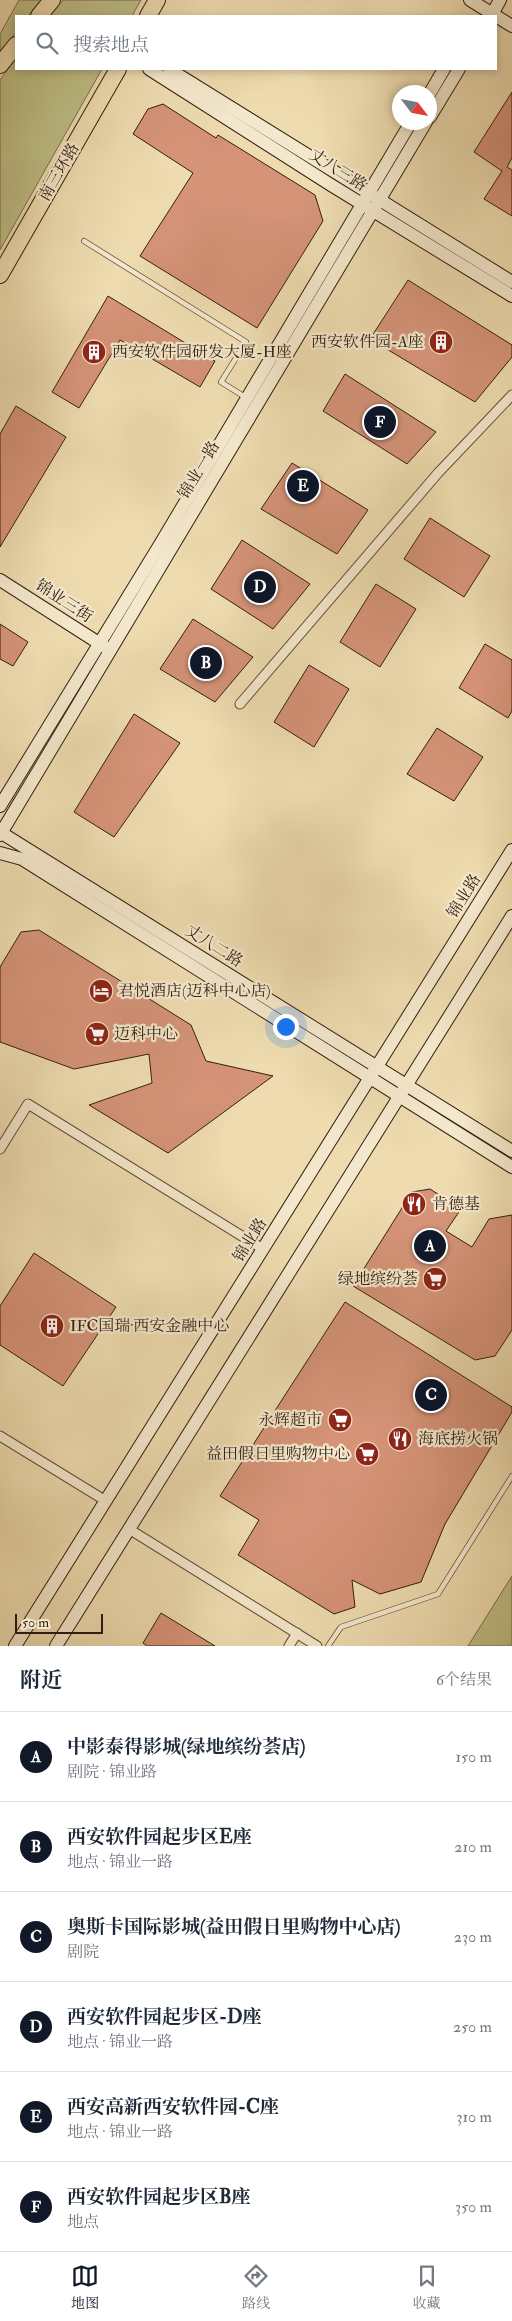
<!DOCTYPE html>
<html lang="zh">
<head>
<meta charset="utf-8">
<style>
	:root { --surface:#fff; --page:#f6f6f7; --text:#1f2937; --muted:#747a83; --line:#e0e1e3; --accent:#111827 }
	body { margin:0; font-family:"IM FELL Double Pica","Noto Serif SC",serif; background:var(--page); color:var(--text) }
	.compass { position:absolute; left:392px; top:85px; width:45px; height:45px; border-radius:50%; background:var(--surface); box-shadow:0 2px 8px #0003; rotate:122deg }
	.scale { position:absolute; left:15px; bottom:12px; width:88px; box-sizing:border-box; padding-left:5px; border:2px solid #331f11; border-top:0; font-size:14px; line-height:18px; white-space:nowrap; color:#331f11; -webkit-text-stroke:4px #f4e8cc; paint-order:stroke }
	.you { position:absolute; left:285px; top:1026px; width:18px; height:18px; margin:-12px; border:4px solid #fff; border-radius:50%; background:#1a73e8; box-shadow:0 0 0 8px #1a73e833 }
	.badge { display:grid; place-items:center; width:32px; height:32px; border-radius:50%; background:var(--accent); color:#fff; font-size:16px; font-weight:700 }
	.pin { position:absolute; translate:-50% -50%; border:2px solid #fff; box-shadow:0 1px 5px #0006 }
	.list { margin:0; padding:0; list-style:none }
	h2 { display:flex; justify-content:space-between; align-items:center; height:65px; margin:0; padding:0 20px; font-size:21px }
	h2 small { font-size:16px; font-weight:400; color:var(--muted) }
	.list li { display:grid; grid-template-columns:32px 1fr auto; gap:15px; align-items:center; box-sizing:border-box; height:90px; padding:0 20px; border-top:1px solid var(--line) }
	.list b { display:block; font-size:19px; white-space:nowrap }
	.list p { margin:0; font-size:16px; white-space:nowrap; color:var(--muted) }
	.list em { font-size:16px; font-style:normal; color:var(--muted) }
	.icon { flex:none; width:28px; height:28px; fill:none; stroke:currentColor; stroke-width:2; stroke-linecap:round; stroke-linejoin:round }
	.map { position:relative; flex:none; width:512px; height:1646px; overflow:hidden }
	.search { position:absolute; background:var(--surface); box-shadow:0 2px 8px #0003; left:15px; right:15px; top:15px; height:55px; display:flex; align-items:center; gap:12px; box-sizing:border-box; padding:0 18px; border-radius:0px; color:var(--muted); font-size:19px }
	.sheet { height:605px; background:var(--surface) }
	nav { display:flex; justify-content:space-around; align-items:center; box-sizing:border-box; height:70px; border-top:1px solid var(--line); background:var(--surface); font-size:14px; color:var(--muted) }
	nav a { display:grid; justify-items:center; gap:2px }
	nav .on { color:var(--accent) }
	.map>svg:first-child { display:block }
	.green { fill:#bfbf87; stroke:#796f4c }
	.building { fill:#d59378; stroke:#331f11 }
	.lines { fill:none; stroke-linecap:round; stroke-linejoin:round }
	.lane-casing { stroke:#624e39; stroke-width:6 }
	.street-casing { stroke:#624e39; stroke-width:11 }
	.secondary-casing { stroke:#331f11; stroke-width:14 }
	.highway-casing { stroke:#331f11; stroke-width:18 }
	.lane { stroke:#f4e8cc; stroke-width:4.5 }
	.street { stroke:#f4e8cc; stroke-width:9 }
	.secondary { stroke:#f4e8cc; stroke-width:12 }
	.highway { stroke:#eedcb0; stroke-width:16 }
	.labels { text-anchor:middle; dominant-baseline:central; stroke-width:4.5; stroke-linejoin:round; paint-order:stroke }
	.street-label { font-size:16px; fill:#331f11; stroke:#f4e8cc }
	.poi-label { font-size:16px; fill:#331f11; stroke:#f4e8cc; text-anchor:start }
</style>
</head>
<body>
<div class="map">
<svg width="512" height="1646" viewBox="0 0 512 1646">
	<rect width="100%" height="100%" fill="#eedcb0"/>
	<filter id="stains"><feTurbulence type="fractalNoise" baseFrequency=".004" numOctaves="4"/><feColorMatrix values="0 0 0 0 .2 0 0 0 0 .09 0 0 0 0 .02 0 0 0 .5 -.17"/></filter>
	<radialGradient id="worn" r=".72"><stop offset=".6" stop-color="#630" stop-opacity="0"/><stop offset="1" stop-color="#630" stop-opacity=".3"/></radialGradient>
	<g class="green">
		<polygon points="19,0 41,0 28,16 16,16 16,32 0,53 0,34"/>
		<polygon points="63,0 141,0 132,16 49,16"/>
		<polygon points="16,58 16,69 102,69 0,250 0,80"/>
		<polygon points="512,1576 512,1646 468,1646"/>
	</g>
	<g class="building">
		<polygon points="512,92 512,158 507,167 512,170 512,216 484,199 502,171 474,152"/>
		<polygon points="163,104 216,138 218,135 315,195 323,221 257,328 140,256 193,173 133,134 148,109"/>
		<polygon points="408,280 512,345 512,357 475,402 370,339"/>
		<polygon points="108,296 215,361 200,387 120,340 79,408 52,392"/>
		<polygon points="345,374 436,432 407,464 323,411"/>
		<polygon points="16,406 66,437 0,547 0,434"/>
		<polygon points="292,463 368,510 337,554 261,509"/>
		<polygon points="430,518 490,556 464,597 404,559"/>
		<polygon points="242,540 310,584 273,629 211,589"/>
		<polygon points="376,584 416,609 380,667 340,642"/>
		<polygon points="193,619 253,657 215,702 160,669"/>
		<polygon points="0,624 28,642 13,666 0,659"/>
		<polygon points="485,644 512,660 512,711 508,718 459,688"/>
		<polygon points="309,665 349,689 314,747 274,722"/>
		<polygon points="134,714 180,743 114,837 74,812"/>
		<polygon points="437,728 483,757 454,801 407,774"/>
		<polygon points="39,930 191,1025 206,1061 273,1076 168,1153 89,1105 152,1083 149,1054 74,1069 0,1042 0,967 21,932"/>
		<polygon points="430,1189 461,1209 446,1231 472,1247 489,1219 512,1215 512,1330 495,1356 475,1360 353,1286 412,1192"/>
		<polygon points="34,1253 116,1307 63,1386 0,1345 0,1306"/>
		<polygon points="345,1302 512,1407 512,1412 445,1524 421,1582 380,1594 352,1580 355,1607 334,1614 238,1555 259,1520 220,1496"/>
		<polygon points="161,1613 215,1646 147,1646 143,1643"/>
	</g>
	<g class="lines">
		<g class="lane-casing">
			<g id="lane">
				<polyline points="84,241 246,342 221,382 245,397"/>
				<polyline points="328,1646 341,1627 438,1594 512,1476"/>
			</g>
		</g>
		<g class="street-casing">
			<g id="street">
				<polyline points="240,704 438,473 512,395"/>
				<polyline points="0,1149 28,1104 263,1249"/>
				<polyline points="0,1436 106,1501"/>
				<polyline points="129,1529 317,1646"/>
				<polyline points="289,1646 297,1633"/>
			</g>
		</g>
		<g class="secondary-casing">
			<g id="secondary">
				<polyline points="470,0 512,26"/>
				<polyline points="491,16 500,0"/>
				<polyline points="149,69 331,185 512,296"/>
				<polyline points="169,69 512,282"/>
				<polyline points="430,93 444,69"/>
				<polyline points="430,117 459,69"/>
				<polyline points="0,580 105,647"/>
				<polyline points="0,806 161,543 411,122"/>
				<polyline points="0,832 512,1151"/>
				<polyline points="0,835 426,122"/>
				<polyline points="0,853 22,859 512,1167"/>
				<polyline points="15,1646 512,850"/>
				<polyline points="56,1646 512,916"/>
			</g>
		</g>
		<g class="highway-casing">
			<g id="highway">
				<polyline points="39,16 52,0"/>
				<polyline points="148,16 157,0"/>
				<polyline points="0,65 16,45"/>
				<polyline points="0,275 118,69"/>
			</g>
		</g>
		<use href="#lane" class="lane"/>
		<use href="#street" class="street"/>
		<use href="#secondary" class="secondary"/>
		<use href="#highway" class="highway"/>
	</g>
	<defs>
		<g id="building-disc" transform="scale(1.25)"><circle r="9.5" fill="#8f2418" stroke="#f4e8cc"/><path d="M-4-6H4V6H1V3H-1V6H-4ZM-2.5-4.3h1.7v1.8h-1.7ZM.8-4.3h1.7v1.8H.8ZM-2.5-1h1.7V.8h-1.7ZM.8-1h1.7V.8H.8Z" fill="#fff"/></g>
		<g id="hotel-disc" transform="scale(1.25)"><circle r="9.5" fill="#8f2418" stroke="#f4e8cc"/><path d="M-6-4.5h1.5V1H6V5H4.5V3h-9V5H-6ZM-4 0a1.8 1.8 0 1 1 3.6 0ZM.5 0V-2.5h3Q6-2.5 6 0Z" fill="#fff"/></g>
		<g id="supermarket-disc" transform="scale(1.25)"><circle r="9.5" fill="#8f2418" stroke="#f4e8cc"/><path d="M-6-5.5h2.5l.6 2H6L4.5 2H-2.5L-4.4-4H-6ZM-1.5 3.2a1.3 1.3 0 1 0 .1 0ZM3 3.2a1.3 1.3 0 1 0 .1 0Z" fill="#fff"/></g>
		<g id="restaurant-disc" transform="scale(1.25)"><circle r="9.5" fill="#8f2418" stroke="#f4e8cc"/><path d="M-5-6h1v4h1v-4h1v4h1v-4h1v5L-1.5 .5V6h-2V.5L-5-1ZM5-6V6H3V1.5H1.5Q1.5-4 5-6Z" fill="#fff"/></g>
	</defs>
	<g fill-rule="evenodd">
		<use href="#building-disc" x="441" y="342"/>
		<use href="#building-disc" x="94" y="352"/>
		<use href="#hotel-disc" x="101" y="991"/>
		<use href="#supermarket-disc" x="97" y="1034"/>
		<use href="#restaurant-disc" x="414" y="1204"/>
		<use href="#supermarket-disc" x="435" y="1279"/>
		<use href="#building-disc" x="52" y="1326"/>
		<use href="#supermarket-disc" x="340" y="1420"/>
		<use href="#restaurant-disc" x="400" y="1439"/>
		<use href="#supermarket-disc" x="367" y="1454"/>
	</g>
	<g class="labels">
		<g class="street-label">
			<text transform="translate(338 170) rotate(32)">丈八三路</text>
			<text transform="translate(59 172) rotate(-60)">南三环路</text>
			<text transform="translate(199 470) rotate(-59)">锦业一路</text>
			<text transform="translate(64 601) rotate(33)">锦业三街</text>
			<text transform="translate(464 896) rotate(-58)">锦业路</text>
			<text transform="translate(214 946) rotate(32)">丈八二路</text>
			<text transform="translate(250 1240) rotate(-58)">锦业路</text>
		</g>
		<g class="poi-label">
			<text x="424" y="342" text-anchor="end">西安软件园-A座</text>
			<text x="112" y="352">西安软件园研发大厦-H座</text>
			<text x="118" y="991">君悦酒店(迈科中心店)</text>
			<text x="114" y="1034">迈科中心</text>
			<text x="432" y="1204">肯德基</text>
			<text x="418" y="1279" text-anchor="end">绿地缤纷荟</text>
			<text x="70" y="1326">IFC国瑞·西安金融中心</text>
			<text x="322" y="1420" text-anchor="end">永辉超市</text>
			<text x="418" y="1439">海底捞火锅</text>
			<text x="350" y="1454" text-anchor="end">益田假日里购物中心</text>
		</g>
	</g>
	<rect width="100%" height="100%" filter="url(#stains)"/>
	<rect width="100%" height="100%" fill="url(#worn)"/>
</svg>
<svg class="compass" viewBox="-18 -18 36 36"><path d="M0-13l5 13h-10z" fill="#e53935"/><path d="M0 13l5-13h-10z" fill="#747a83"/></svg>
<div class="scale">50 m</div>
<div class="you"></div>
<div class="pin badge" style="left:430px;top:1246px">A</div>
<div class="pin badge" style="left:206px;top:663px">B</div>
<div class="pin badge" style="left:431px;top:1395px">C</div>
<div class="pin badge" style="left:260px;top:587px">D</div>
<div class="pin badge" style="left:303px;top:486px">E</div>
<div class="pin badge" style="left:380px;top:422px">F</div>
<div class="search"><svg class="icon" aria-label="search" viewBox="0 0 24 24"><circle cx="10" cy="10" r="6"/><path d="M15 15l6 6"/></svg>搜索地点</div>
</div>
<section class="sheet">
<h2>附近<small>6个结果</small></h2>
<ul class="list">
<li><span class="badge">A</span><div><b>中影泰得影城(绿地缤纷荟店)</b><p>剧院 · 锦业路</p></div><em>150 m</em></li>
<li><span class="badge">B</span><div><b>西安软件园起步区E座</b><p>地点 · 锦业一路</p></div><em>210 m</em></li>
<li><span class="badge">C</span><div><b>奥斯卡国际影城(益田假日里购物中心店)</b><p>剧院</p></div><em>230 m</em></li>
<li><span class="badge">D</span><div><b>西安软件园起步区-D座</b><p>地点 · 锦业一路</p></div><em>250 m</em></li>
<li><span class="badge">E</span><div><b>西安高新西安软件园-C座</b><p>地点 · 锦业一路</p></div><em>310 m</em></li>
<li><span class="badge">F</span><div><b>西安软件园起步区B座</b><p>地点</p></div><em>350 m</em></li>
</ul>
</section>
<nav>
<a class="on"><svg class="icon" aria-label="map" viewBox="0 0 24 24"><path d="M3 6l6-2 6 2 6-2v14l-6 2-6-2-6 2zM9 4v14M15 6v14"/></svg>地图</a>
<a><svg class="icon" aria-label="directions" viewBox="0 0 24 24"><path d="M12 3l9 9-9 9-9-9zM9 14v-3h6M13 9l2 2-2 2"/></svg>路线</a>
<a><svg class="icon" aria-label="saved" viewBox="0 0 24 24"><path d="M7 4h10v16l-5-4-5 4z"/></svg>收藏</a>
</nav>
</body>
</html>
